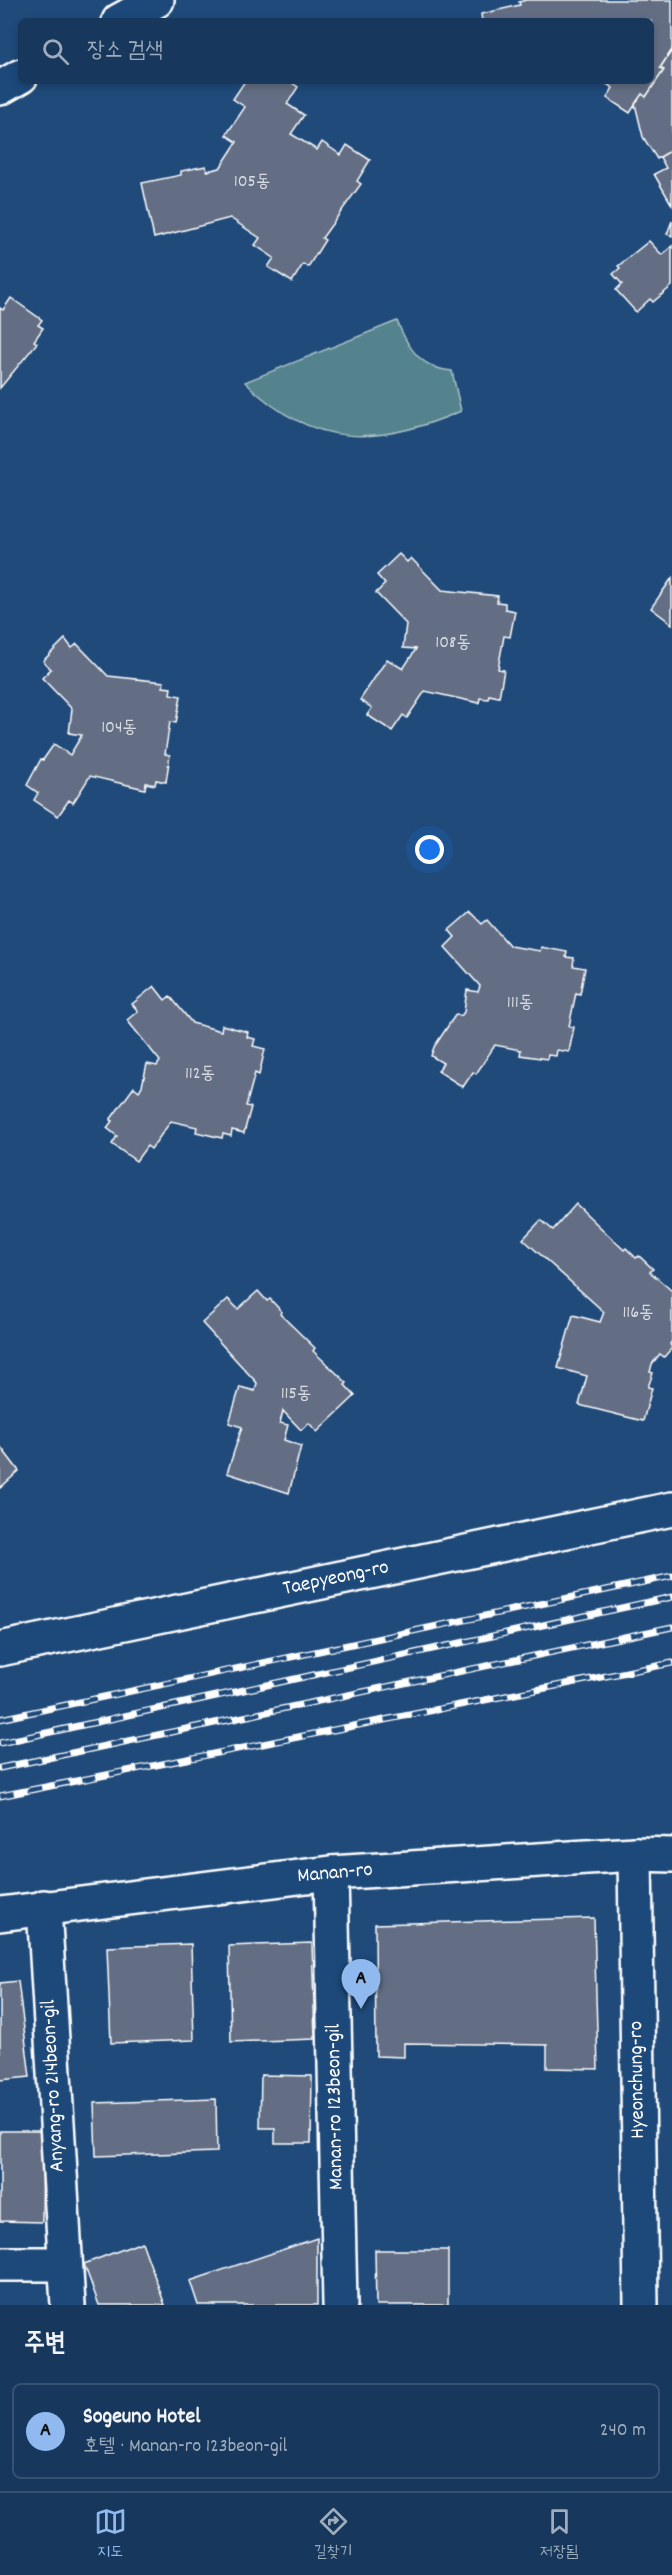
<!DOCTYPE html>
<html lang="ko">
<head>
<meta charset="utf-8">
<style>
	:root { --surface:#17385c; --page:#244365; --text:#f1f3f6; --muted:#9eacbb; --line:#365272; --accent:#90b9f0 }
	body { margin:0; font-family:Dekko,"Poor Story",sans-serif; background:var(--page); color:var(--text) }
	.you { position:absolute; left:430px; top:850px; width:21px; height:21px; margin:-15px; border:4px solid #fff; border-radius:50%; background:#1a73e8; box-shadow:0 0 0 9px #1a73e833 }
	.badge { display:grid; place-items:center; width:39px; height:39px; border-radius:50%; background:var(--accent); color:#111; font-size:20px; font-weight:700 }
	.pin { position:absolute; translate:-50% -50px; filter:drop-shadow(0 2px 3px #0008) }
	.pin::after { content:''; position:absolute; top:32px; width:21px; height:18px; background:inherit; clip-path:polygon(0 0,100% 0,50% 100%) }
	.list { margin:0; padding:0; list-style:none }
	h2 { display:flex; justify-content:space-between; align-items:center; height:78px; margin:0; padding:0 24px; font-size:26px }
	h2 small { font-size:20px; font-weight:400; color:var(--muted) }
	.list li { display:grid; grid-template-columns:39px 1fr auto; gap:18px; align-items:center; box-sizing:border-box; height:96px; margin:0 12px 12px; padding:0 12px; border:2px solid var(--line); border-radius:9px }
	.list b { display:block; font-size:22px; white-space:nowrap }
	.list p { margin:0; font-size:20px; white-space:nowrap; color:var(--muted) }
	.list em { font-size:20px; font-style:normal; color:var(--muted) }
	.icon { flex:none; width:33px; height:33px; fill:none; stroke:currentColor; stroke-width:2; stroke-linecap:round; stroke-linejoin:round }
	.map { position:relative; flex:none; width:672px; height:2305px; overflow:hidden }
	.search { position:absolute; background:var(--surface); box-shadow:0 3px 9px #0003; left:18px; right:18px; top:18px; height:66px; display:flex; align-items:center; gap:15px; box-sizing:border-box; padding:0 21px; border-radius:9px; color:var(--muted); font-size:22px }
	.sheet { height:186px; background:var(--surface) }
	nav { display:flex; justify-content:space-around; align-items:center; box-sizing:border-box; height:84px; border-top:2px solid var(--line); background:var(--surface); font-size:16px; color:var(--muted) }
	nav a { display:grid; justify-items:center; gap:3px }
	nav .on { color:var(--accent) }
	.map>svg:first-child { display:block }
	.green { fill:#54838d; stroke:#aac1c6; stroke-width:1.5 }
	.building { fill:#646e84; stroke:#fff; stroke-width:1.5 }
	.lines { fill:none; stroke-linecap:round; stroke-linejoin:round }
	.minor-casing { stroke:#fff; stroke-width:38 }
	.minor { stroke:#1f4a7a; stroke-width:33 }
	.rail-casing { stroke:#fff; stroke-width:7 }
	.rail { stroke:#1f4a7a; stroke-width:4.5; stroke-dasharray:14; stroke-linecap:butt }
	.labels { text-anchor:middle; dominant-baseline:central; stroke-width:4.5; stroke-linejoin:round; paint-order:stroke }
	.number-label { font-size:18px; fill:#d8dbe0 }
	.street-label { font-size:21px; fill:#fff; stroke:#1f4a7a }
</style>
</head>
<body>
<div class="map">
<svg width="672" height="2305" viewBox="0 0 672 2305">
	<rect width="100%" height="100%" fill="#1f4a7a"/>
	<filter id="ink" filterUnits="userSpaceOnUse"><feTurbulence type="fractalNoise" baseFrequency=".0167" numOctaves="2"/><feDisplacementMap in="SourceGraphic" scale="12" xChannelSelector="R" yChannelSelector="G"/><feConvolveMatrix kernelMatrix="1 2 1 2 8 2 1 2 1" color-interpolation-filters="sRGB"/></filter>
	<g filter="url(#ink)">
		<path class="green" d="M397,321C408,348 420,368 452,371L461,411C378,447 312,449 245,382Z"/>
		<g class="building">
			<polygon points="526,0 672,0 672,50 660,68 664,70 646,97 642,94 630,113 607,98 613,88 602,81 651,81 651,21 482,21 481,14 520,5 519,2"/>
			<polygon points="672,50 672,150 657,159 643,137 635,104 642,94 646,97 664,70 660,68"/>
			<polygon points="245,81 289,81 298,87 287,104 304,115 291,134 317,150 322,142 341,155 347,145 370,160 357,181 361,184 322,238 325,240 308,267 303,264 292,282 268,267 274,258 255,245 260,238 230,218 154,238 142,183 181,175 181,171 206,166 207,171 220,168 237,142 226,135 245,107 233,99"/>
			<polygon points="672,150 672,205 654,174 666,168 660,157"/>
			<polygon points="672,221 672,236 667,234"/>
			<polygon points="649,241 662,255 672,246 672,286 653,302 650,299 636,312 616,290 622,284 613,274 620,268 618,266"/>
			<polygon points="11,298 42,320 38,325 43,328 34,341 37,343 0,388 0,308 3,310"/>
			<polygon points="399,554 407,562 411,558 442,590 498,596 497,602 505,603 505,609 515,611 510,637 504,636 498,669 504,670 499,697 489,695 488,699 480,698 479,703 425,691 407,718 403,715 392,731 367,715 372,708 360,700 387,659 403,669 416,649 403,648 406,624 376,593 385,584 377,575"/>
			<polygon points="672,578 672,624 651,608"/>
			<polygon points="65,639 72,648 77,644 108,676 164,682 163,687 171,688 170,694 181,696 176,723 170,722 165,754 170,755 166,782 156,780 155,785 146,783 145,789 90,776 73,803 69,800 58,816 34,800 38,793 27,785 41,759 43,760 54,744 70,755 82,735 69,733 72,709 42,678 51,669 43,661"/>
			<polygon points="470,912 482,924 487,920 510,946 540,951 541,947 567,952 566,957 574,958 573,966 585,968 580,994 576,993 569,1026 574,1027 569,1052 557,1050 556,1056 548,1055 547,1059 520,1055 521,1050 495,1045 476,1074 473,1072 463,1087 438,1071 443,1063 431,1056 434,1047 456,1014 461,1016 464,1012 467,990 478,992 480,986 445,947 455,937 449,930"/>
			<polygon points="154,986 165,1000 170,996 192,1023 221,1031 222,1025 248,1032 247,1037 255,1039 253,1046 265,1049 259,1075 255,1073 246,1106 251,1107 244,1133 232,1130 231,1136 223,1134 222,1138 196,1132 197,1127 171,1121 151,1149 147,1146 136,1161 112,1144 117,1136 107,1128 112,1121 110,1120 134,1087 139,1091 142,1086 147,1064 157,1066 160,1061 127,1020 138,1011 132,1004"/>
			<polygon points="576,1204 624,1250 626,1248 636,1258 639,1256 653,1269 650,1272 672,1291 672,1341 670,1344 672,1348 664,1357 660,1354 652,1364 650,1372 653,1373 648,1387 652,1388 643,1421 579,1405 587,1376 558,1368 573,1315 600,1322 604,1312 523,1239 541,1220 553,1230"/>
			<polygon points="258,1291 267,1301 270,1299 282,1312 280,1314 315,1348 313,1351 347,1383 345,1385 355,1396 317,1432 309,1423 301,1430 283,1411 280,1423 288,1425 284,1440 301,1446 289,1493 227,1473 242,1427 229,1423 240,1387 255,1391 257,1383 202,1323 228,1299 238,1309"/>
			<polygon points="0,1446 19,1471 0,1488"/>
			<polygon points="594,1918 598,2069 547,2068 547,2045 404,2043 404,2057 376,2056 375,1924"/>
			<polygon points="312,1943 315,2039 231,2042 229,1946"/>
			<polygon points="191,1944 194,2040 111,2043 107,1947"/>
			<polygon points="18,1981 30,2077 0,2080 0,1983"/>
			<polygon points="261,2075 312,2076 311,2143 275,2143 275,2128 260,2128"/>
			<polygon points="216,2099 217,2152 96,2156 94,2103"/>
			<polygon points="0,2131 43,2131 42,2222 0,2221"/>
			<polygon points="317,2238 317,2305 198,2305 190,2281"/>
			<polygon points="142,2242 165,2305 99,2305 84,2264"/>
			<polygon points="375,2250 448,2250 448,2305 376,2305"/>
		</g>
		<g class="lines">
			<g class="minor-casing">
				<g id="minor">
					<polyline points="119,21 157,0"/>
					<polyline points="0,88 21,76"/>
					<polyline points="0,1649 672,1509"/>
					<polyline points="635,1854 641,2305"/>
					<polyline points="331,1873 340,2305"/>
					<polyline points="44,1907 68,2305"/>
					<polyline points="0,1914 331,1873 635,1854 672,1855"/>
					<polyline points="0,2264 64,2264"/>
				</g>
			</g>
			<use href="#minor" class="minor"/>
			<g class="rail-casing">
				<g id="rail">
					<polyline points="0,1719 672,1576"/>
					<polyline points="0,1743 672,1597"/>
					<polyline points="0,1768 672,1627"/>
					<polyline points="0,1796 672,1663"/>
				</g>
			</g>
			<use href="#rail" class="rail"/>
		</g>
	</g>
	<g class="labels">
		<g class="number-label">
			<text x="252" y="182">105동</text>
			<text x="453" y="643">108동</text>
			<text x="119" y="728">104동</text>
			<text x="520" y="1003">111동</text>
			<text x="200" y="1074">112동</text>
			<text x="638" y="1313">116동</text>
			<text x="296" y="1394">115동</text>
		</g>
		<g class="street-label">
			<text transform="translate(336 1579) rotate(-12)">Taepyeong-ro</text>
			<text transform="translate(335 1874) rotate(-5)">Manan-ro</text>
			<text transform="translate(638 2080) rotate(-91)">Hyeonchung-ro</text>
			<text transform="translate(54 2086) rotate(-93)">Anyang-ro 214beon-gil</text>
			<text transform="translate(336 2107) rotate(-91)">Manan-ro 123beon-gil</text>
		</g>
	</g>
</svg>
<div class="you"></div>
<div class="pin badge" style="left:361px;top:2009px">A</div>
<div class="search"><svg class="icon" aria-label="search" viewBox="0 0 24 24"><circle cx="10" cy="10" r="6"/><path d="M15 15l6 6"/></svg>장소 검색</div>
</div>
<section class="sheet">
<h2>주변<small></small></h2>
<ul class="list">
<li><span class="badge">A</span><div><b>Sogeuno Hotel</b><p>호텔 · Manan-ro 123beon-gil</p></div><em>240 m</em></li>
</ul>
</section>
<nav>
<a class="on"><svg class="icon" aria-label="map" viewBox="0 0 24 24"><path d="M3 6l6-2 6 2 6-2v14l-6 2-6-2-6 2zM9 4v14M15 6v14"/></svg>지도</a>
<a><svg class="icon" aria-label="directions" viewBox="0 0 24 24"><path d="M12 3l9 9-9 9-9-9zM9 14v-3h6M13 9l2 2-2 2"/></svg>길찾기</a>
<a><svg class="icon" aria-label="saved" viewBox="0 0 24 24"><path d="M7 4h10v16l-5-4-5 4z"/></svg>저장됨</a>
</nav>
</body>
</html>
